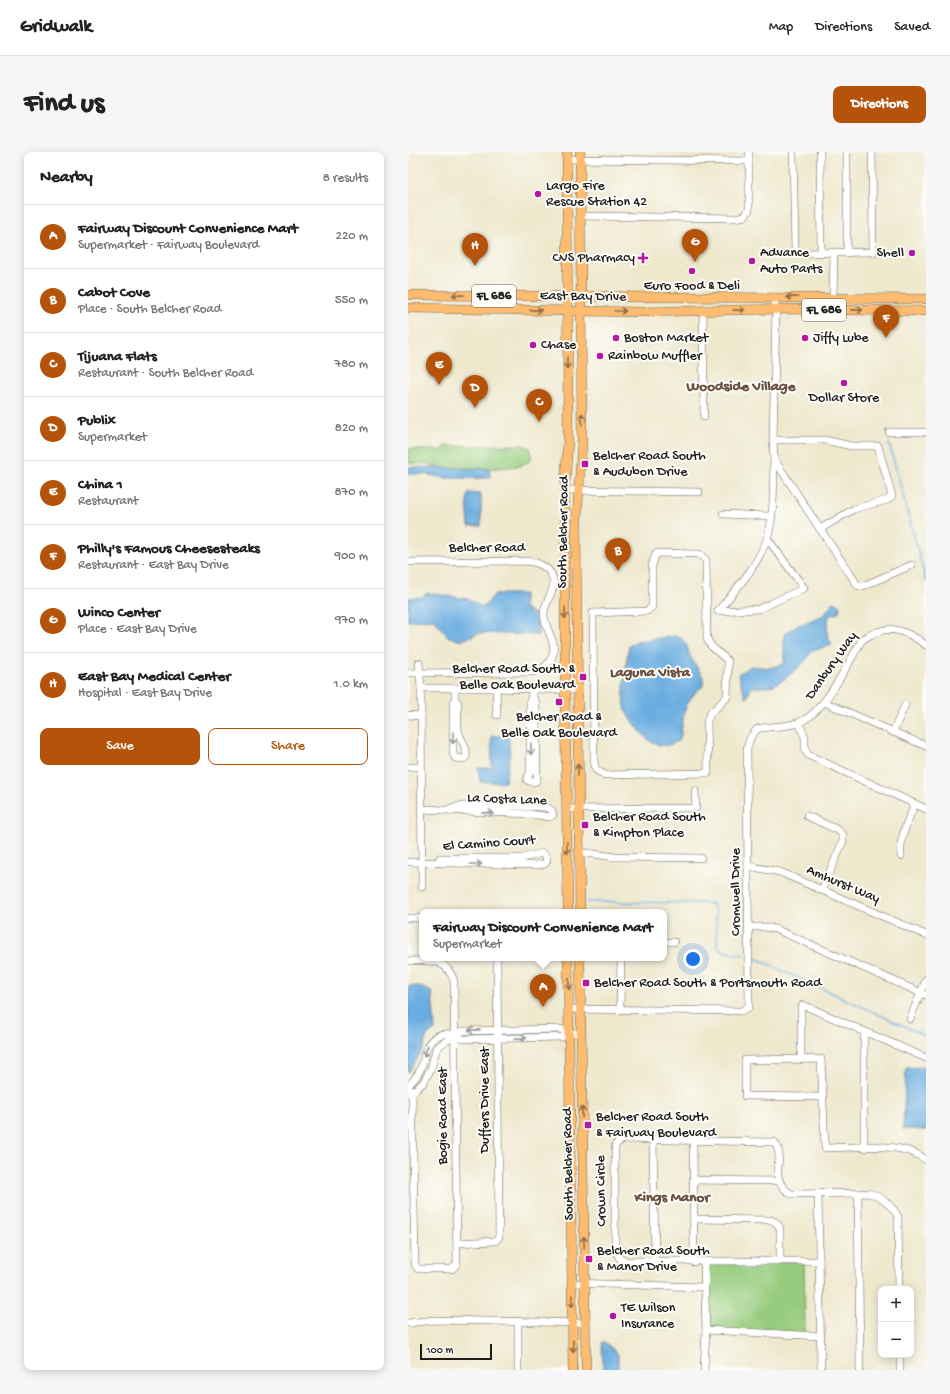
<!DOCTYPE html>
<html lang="en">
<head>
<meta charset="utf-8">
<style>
	:root { --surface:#fff; --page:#f6f6f6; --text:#222; --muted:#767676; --line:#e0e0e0; --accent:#b45309 }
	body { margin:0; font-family:"Gochi Hand",sans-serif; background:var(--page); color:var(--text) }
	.controls { position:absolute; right:12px; bottom:12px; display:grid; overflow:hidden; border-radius:8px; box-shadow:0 2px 10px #0003 }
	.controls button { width:36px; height:36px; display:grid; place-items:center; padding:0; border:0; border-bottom:1px solid var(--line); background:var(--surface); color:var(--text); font:20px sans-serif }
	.scale { position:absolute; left:12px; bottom:10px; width:72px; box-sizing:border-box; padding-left:4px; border:2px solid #1c1c1c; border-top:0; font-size:11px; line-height:14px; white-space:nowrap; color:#1c1c1c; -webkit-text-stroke:3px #fdfcf7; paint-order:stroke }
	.you { position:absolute; left:285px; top:807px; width:14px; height:14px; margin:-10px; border:3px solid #fff; border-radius:50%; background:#1a73e8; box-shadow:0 0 0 6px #1a73e833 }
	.badge { display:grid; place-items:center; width:26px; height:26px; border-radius:50%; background:var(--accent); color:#fff; font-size:13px; font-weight:700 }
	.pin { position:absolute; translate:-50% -33px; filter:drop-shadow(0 1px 2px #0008) }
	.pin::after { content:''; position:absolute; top:21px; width:14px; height:12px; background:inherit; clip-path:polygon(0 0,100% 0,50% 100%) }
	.popup { position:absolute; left:11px; top:757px; width:248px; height:52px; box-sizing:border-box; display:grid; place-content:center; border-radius:8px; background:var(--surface); filter:drop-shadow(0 1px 3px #0005); font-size:13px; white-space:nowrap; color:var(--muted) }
	.popup b { font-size:15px; color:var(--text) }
	.popup::after { content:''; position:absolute; left:50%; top:100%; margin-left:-8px; border:8px solid transparent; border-top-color:var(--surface) }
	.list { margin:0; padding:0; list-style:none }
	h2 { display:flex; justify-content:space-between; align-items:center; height:52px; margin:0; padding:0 16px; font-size:17px }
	h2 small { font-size:13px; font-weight:400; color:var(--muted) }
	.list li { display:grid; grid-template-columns:26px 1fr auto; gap:12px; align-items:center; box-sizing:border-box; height:64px; padding:0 16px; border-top:1px solid var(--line) }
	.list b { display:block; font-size:15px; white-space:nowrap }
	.list p { margin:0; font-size:13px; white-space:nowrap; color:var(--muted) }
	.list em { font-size:13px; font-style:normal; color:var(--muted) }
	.actions { display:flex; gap:8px; padding:12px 16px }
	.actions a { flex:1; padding:9px 0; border:1px solid var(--accent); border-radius:8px; text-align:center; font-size:14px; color:var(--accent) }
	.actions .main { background:var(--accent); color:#fff }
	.map { position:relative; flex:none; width:518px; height:1218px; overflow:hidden; border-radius:8px }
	header { display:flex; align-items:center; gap:24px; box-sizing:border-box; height:56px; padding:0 20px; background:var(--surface); border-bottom:1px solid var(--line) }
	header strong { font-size:19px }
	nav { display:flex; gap:22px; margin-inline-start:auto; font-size:14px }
	.intro { display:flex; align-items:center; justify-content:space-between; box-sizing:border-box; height:96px; padding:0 24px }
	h1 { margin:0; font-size:28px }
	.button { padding:10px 18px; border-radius:8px; background:var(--accent); color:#fff; font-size:14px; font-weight:700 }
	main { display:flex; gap:24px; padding:0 24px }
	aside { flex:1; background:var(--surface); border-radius:8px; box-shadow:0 2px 10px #0003 }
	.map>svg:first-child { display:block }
	.green { fill:#97cc7e; stroke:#5a744d }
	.water { fill:#6bade0; stroke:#44647e }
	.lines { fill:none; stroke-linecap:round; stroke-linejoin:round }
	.stream { stroke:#6bade0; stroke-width:1.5 }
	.minor-casing { stroke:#66635a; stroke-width:8 }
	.major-casing { stroke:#66635a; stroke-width:10 }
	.minor { stroke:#fff; stroke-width:7 }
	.major { stroke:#febc70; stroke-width:9 }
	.oneway { stroke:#8d6c46 }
	.oneway2 { stroke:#999 }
	.poi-dot { fill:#b5179e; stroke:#fdfcf7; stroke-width:1.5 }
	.labels { text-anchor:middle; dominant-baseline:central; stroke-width:4; stroke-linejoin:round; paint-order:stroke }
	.shield { fill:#fdfcf7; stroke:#605f5e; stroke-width:1 }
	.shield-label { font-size:13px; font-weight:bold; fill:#1c1c1c }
	.poi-label { font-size:14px; fill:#1c1c1c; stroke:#fdfcf7; text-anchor:start }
	.street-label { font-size:14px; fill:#1c1c1c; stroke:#fdfcf7 }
	.neighbourhood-label { font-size:15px; font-weight:bold; fill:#684f41; stroke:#fdfcf7 }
</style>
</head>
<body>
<header>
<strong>Gridwalk</strong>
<nav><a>Map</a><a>Directions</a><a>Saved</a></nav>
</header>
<div class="intro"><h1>Find us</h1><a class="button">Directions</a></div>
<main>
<aside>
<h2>Nearby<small>8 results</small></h2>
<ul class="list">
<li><span class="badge">A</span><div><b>Fairway Discount Convenience Mart</b><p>Supermarket · Fairway Boulevard</p></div><em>220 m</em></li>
<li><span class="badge">B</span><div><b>Cabot Cove</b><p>Place · South Belcher Road</p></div><em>550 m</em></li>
<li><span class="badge">C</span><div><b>Tijuana Flats</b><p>Restaurant · South Belcher Road</p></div><em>780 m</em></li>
<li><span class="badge">D</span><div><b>Publix</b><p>Supermarket</p></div><em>820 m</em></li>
<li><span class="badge">E</span><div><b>China 1</b><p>Restaurant</p></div><em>870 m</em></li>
<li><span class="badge">F</span><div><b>Philly's Famous Cheesesteaks</b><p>Restaurant · East Bay Drive</p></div><em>900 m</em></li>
<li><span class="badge">G</span><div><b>Winco Center</b><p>Place · East Bay Drive</p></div><em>970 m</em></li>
<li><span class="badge">H</span><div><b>East Bay Medical Center</b><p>Hospital · East Bay Drive</p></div><em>1.0 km</em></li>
</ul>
<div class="actions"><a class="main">Save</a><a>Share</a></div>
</aside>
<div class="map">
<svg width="518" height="1218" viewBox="0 0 518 1218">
	<rect width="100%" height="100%" fill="#fdfcf7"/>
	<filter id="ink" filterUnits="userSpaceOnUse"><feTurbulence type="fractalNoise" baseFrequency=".025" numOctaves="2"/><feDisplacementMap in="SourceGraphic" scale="8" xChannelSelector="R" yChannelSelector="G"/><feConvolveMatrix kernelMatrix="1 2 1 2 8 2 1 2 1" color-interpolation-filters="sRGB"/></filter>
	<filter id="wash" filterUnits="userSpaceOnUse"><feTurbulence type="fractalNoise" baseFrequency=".012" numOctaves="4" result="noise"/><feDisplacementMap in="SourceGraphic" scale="16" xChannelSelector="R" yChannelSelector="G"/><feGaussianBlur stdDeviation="0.9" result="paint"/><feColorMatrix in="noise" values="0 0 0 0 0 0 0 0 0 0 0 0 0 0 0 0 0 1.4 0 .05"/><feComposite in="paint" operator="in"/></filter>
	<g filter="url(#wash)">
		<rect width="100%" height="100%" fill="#eee8cd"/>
		<g class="green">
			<polygon points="114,293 122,296 124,303 122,309 111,314 80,317 34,317 20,312 0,311 0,297 35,298 37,294"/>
			<polygon points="396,1109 397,1183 298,1179 298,1111"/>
		</g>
		<g class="water">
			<polygon points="0,315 80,317 83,324 80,326 37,326 17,322 0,322"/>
			<polygon points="61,341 73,342 73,374 61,374 59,348"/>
			<polygon points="19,441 61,447 75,456 87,442 116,442 116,457 130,464 130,483 70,481 53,489 39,484 26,467 0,469 0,446 14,445"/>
			<path d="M425,450L431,452L432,456L430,461L421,464C419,475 417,483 424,492L403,500C398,511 377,528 366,533C359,536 351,535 344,535L338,547L330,522L343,514L361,516L376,512V482L391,473L416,463Z"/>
			<path d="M267,484L273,486L278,492L282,504L295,525V534C274,550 276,564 272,588C250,601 239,589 227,572C224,568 219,563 218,559C213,542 218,511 221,494L229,489Z"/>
			<polygon points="100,583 102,603 97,630 72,630 70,616 84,616 83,584"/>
			<polygon points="0,834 11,834 24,840 27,878 19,883 15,898 0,921"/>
			<polygon points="518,915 518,978 495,977 498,916"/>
			<polygon points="194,1190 197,1190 210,1202 210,1218 195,1218"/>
		</g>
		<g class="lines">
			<g class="stream">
				<polyline points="481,291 518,429"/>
				<polyline points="178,750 300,751 305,753 308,761 309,795 318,800 336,803"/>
				<polyline points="347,806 518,884"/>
			</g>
		</g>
	</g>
	<g filter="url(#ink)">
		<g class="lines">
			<g class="minor-casing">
				<g id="minor">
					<polyline points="385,0 387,97 389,100 393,101 465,100 464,0"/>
					<polyline points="412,0 413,101"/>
					<polyline points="159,7 341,9"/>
					<polyline points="172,64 328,66 337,64 341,58 341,0"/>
					<polyline points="439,101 439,0"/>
					<polyline points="425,145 426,101"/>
					<polyline points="295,158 296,265"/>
					<polyline points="481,280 518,280"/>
					<polyline points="365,288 417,288 443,294 470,294 484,344 479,348 446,357 412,377 366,307 365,288 368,157 366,145"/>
					<polyline points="157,338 291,340"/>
					<polyline points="315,362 363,364"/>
					<polyline points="412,377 450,434 455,434 504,413"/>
					<polygon points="248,401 291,402 298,408 299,487 303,494 320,509 319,545 302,562 299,569 300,621 197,623 188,618 186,609 185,461 239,459 244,455 244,414"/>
					<path d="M0,410L118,409C132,410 148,418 145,435C143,445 136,452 136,462C136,479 153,492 142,509C137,516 132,518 124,520L0,521"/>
					<path d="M310,459C328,437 349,415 359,387C367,363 365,333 366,307"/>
					<polyline points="310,459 351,457 396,436 359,386"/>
					<polyline points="11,511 13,536 14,735"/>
					<polyline points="13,536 88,536 169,538"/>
					<path d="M47,536V548L45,550V602L47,606L55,607L58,605C60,596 55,592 52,584C48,575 50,561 50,551L47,548"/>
					<polyline points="88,536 89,563"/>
					<polyline points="125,545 128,551 129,624 128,629 124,630 119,628 122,620 122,550 125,536"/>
					<polyline points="416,550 518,594"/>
					<polyline points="0,563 13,564"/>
					<polyline points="391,571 397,585 397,598 400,603 518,657"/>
					<polyline points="485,580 497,553"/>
					<polyline points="0,615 13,615"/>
					<path d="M13,657L122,662L142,665L145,663L144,659L138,655C120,655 53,650 41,657"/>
					<polyline points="158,657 288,656 287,639"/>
					<polyline points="399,664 430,678 435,683 435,689 414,738"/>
					<polyline points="171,700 207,705 293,706"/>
					<path d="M493,704C491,686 500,668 507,652"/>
					<polyline points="0,710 127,713 137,712 139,708 137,703 134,701 115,706 32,706 29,710"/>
					<polyline points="340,714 372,720 518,783"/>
					<polyline points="0,766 14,766"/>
					<polyline points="341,775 357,775 367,777 518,843"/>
					<polyline points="256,790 266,790"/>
					<path d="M0,809C22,809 38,805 46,829L49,1112L44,1117H10L7,1112L4,941L0,934"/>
					<path d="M161,857L333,859L341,855L339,597L342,586L349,577C363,573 379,576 392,570C417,560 440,511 454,488C478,471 495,476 518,493"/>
					<polyline points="212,858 213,806"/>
					<polyline points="502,867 518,828"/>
					<polyline points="456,880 456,996"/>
					<polyline points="393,908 393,857 395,853 518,906"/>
					<path d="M0,934C6,928 12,921 14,913C16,908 16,903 18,898C24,880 41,878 55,887L154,885L160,881"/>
					<polyline points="2,943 15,931 23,917 28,898 32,893 54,879 153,877 160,881 173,881"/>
					<path d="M414,945L337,944V908L413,907L417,996C447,996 494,988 518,1008"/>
					<polyline points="245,988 247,1109"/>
					<polyline points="285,989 286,1110"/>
					<polyline points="285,1028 370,1029"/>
					<polyline points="450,1041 452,1218"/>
					<polyline points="410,1042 413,1218"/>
					<path d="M286,1067L363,1068C368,1070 371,1072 372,1078V1109"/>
					<polyline points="49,1091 87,1089 91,1085 89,806"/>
					<path d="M411,1109H218L212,1107L207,1097V993L215,987L366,990C380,1005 357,1025 383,1042L461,1041C472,1044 485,1054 490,1065L491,1137"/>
					<polyline points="296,1110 298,1178 296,1218"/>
					<polyline points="164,1131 296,1135"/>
					<polyline points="0,1171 27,1168 177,1171"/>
					<polyline points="298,1178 413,1184"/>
					<polyline points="492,1203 492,1218"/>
					<polyline points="110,1218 110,1169"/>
				</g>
			</g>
			<g class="major-casing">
				<g id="major">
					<polyline points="159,0 160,288 157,332 157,537 160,760"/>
					<polyline points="0,143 518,147"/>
					<polyline points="0,156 233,160 368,157 518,159"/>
					<polyline points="172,760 168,384 174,289 172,0"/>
					<polyline points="160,806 165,1218"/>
					<polyline points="172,806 178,1218"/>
				</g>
			</g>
			<use href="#minor" class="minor"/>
			<use href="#major" class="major"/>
		</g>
		<defs><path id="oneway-shaft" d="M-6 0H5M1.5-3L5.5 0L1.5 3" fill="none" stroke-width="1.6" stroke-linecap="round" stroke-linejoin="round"/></defs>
		<g class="oneway">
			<use href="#oneway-shaft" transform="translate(50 143) rotate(-179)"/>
			<use href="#oneway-shaft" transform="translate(384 145) rotate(-179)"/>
			<use href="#oneway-shaft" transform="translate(128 158) rotate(1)"/>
			<use href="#oneway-shaft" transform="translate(331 158) rotate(-1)"/>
			<use href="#oneway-shaft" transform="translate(449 158) rotate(1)"/>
			<use href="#oneway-shaft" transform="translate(212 159)"/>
			<use href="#oneway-shaft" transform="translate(159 211) rotate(90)"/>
			<use href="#oneway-shaft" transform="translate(174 267) rotate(-90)"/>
			<use href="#oneway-shaft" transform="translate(157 461) rotate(90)"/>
			<use href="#oneway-shaft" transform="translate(170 618) rotate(-91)"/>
			<use href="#oneway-shaft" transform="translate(159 696) rotate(89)"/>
			<use href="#oneway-shaft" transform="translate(161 832) rotate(89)"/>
			<use href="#oneway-shaft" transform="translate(174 960) rotate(-91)"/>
			<use href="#oneway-shaft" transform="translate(176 1090) rotate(-91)"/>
			<use href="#oneway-shaft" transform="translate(164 1149) rotate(89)"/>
			<use href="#oneway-shaft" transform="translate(165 1194) rotate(89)"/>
		</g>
		<g class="oneway2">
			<use href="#oneway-shaft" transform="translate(45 586) rotate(90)"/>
			<use href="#oneway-shaft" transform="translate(123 597) rotate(90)"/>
			<use href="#oneway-shaft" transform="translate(80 661) rotate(1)"/>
			<use href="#oneway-shaft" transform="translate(68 712)"/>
			<use href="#oneway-shaft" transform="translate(66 878) rotate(179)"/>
			<use href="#oneway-shaft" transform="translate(113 886) rotate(-2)"/>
			<use href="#oneway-shaft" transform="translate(18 899) rotate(110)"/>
		</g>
	</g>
	<g class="poi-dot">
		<circle cx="130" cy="42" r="4"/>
		<circle cx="504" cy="101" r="4"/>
		<path d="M233 100h4v4h4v4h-4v4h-4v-4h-4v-4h4z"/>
		<circle cx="344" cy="109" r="4"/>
		<circle cx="284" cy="119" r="4"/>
		<circle cx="208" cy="186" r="4"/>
		<circle cx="397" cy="186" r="4"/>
		<circle cx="125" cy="193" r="4"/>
		<circle cx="192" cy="204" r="4"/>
		<circle cx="436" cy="231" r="4"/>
		<rect x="173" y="308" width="8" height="8" rx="2"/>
		<rect x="171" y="521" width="8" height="8" rx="2"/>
		<rect x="147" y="546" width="8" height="8" rx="2"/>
		<rect x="173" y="669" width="8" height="8" rx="2"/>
		<rect x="174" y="827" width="8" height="8" rx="2"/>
		<rect x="176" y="969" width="8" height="8" rx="2"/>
		<rect x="177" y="1103" width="8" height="8" rx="2"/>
		<circle cx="205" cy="1164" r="4"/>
	</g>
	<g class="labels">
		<g class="shield">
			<rect x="64" y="133" width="44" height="22" rx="3"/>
			<rect x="394" y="147" width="44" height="22" rx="3"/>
		</g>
		<g class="shield-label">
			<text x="86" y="144">FL 686</text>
			<text x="416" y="158">FL 686</text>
		</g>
		<g class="poi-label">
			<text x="138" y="34">Largo Fire<tspan x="138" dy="16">Rescue Station 42</tspan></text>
			<text x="352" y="101">Advance<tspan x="352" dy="16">Auto Parts</tspan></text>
			<text x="496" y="101" text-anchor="end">Shell</text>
			<text x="227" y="106" text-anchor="end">CVS Pharmacy</text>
			<text x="284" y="134" text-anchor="middle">Euro Food &amp; Deli</text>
			<text x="216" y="186">Boston Market</text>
			<text x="405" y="186">Jiffy Lube</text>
			<text x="133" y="193">Chase</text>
			<text x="200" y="204">Rainbow Muffler</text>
			<text x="436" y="246" text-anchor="middle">Dollar Store</text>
			<text x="185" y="304">Belcher Road South<tspan x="185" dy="16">&amp; Audubon Drive</tspan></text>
			<text x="167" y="517" text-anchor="end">Belcher Road South &amp;<tspan x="167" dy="16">Belle Oak Boulevard</tspan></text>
			<text x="151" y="565" text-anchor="middle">Belcher Road &amp;<tspan x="151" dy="16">Belle Oak Boulevard</tspan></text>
			<text x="185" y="665">Belcher Road South<tspan x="185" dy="16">&amp; Kimpton Place</tspan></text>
			<text x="186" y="831">Belcher Road South &amp; Portsmouth Road</text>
			<text x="188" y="965">Belcher Road South<tspan x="188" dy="16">&amp; Fairway Boulevard</tspan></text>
			<text x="189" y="1099">Belcher Road South<tspan x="189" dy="16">&amp; Manor Drive</tspan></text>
			<text x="213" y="1156">TE Wilson<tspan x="213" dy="16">Insurance</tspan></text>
		</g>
		<g class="street-label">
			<text transform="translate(175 145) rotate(1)">East Bay Drive</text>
			<text transform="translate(156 380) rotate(-89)">South Belcher Road</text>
			<text x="79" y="396">Belcher Road</text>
			<text transform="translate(424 514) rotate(-55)">Danbury Way</text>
			<text transform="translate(99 648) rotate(2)">La Costa Lane</text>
			<text transform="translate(81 692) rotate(-4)">El Camino Court</text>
			<text transform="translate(435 733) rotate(23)">Amhurst Way</text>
			<text transform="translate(328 740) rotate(-90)">Cromwell Drive</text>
			<text transform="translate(77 948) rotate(-90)">Duffers Drive East</text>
			<text transform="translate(35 964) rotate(-90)">Bogie Road East</text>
			<text transform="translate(161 1012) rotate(-91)">South Belcher Road</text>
			<text transform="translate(194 1039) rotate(-91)">Crown Circle</text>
		</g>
		<g class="neighbourhood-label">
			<text x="333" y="235">Woodside Village</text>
			<text x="242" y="521">Laguna Vista</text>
			<text x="264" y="1046">Kings Manor</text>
		</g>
	</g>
</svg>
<div class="controls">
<button>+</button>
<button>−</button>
</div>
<div class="scale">100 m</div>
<div class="you"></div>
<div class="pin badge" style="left:135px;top:855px">A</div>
<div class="popup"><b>Fairway Discount Convenience Mart</b>Supermarket</div>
<div class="pin badge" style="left:210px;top:419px">B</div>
<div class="pin badge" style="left:131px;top:270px">C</div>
<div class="pin badge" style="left:67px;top:256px">D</div>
<div class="pin badge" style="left:31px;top:233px">E</div>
<div class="pin badge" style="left:478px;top:186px">F</div>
<div class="pin badge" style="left:287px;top:110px">G</div>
<div class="pin badge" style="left:67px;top:114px">H</div>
</div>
</main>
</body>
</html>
